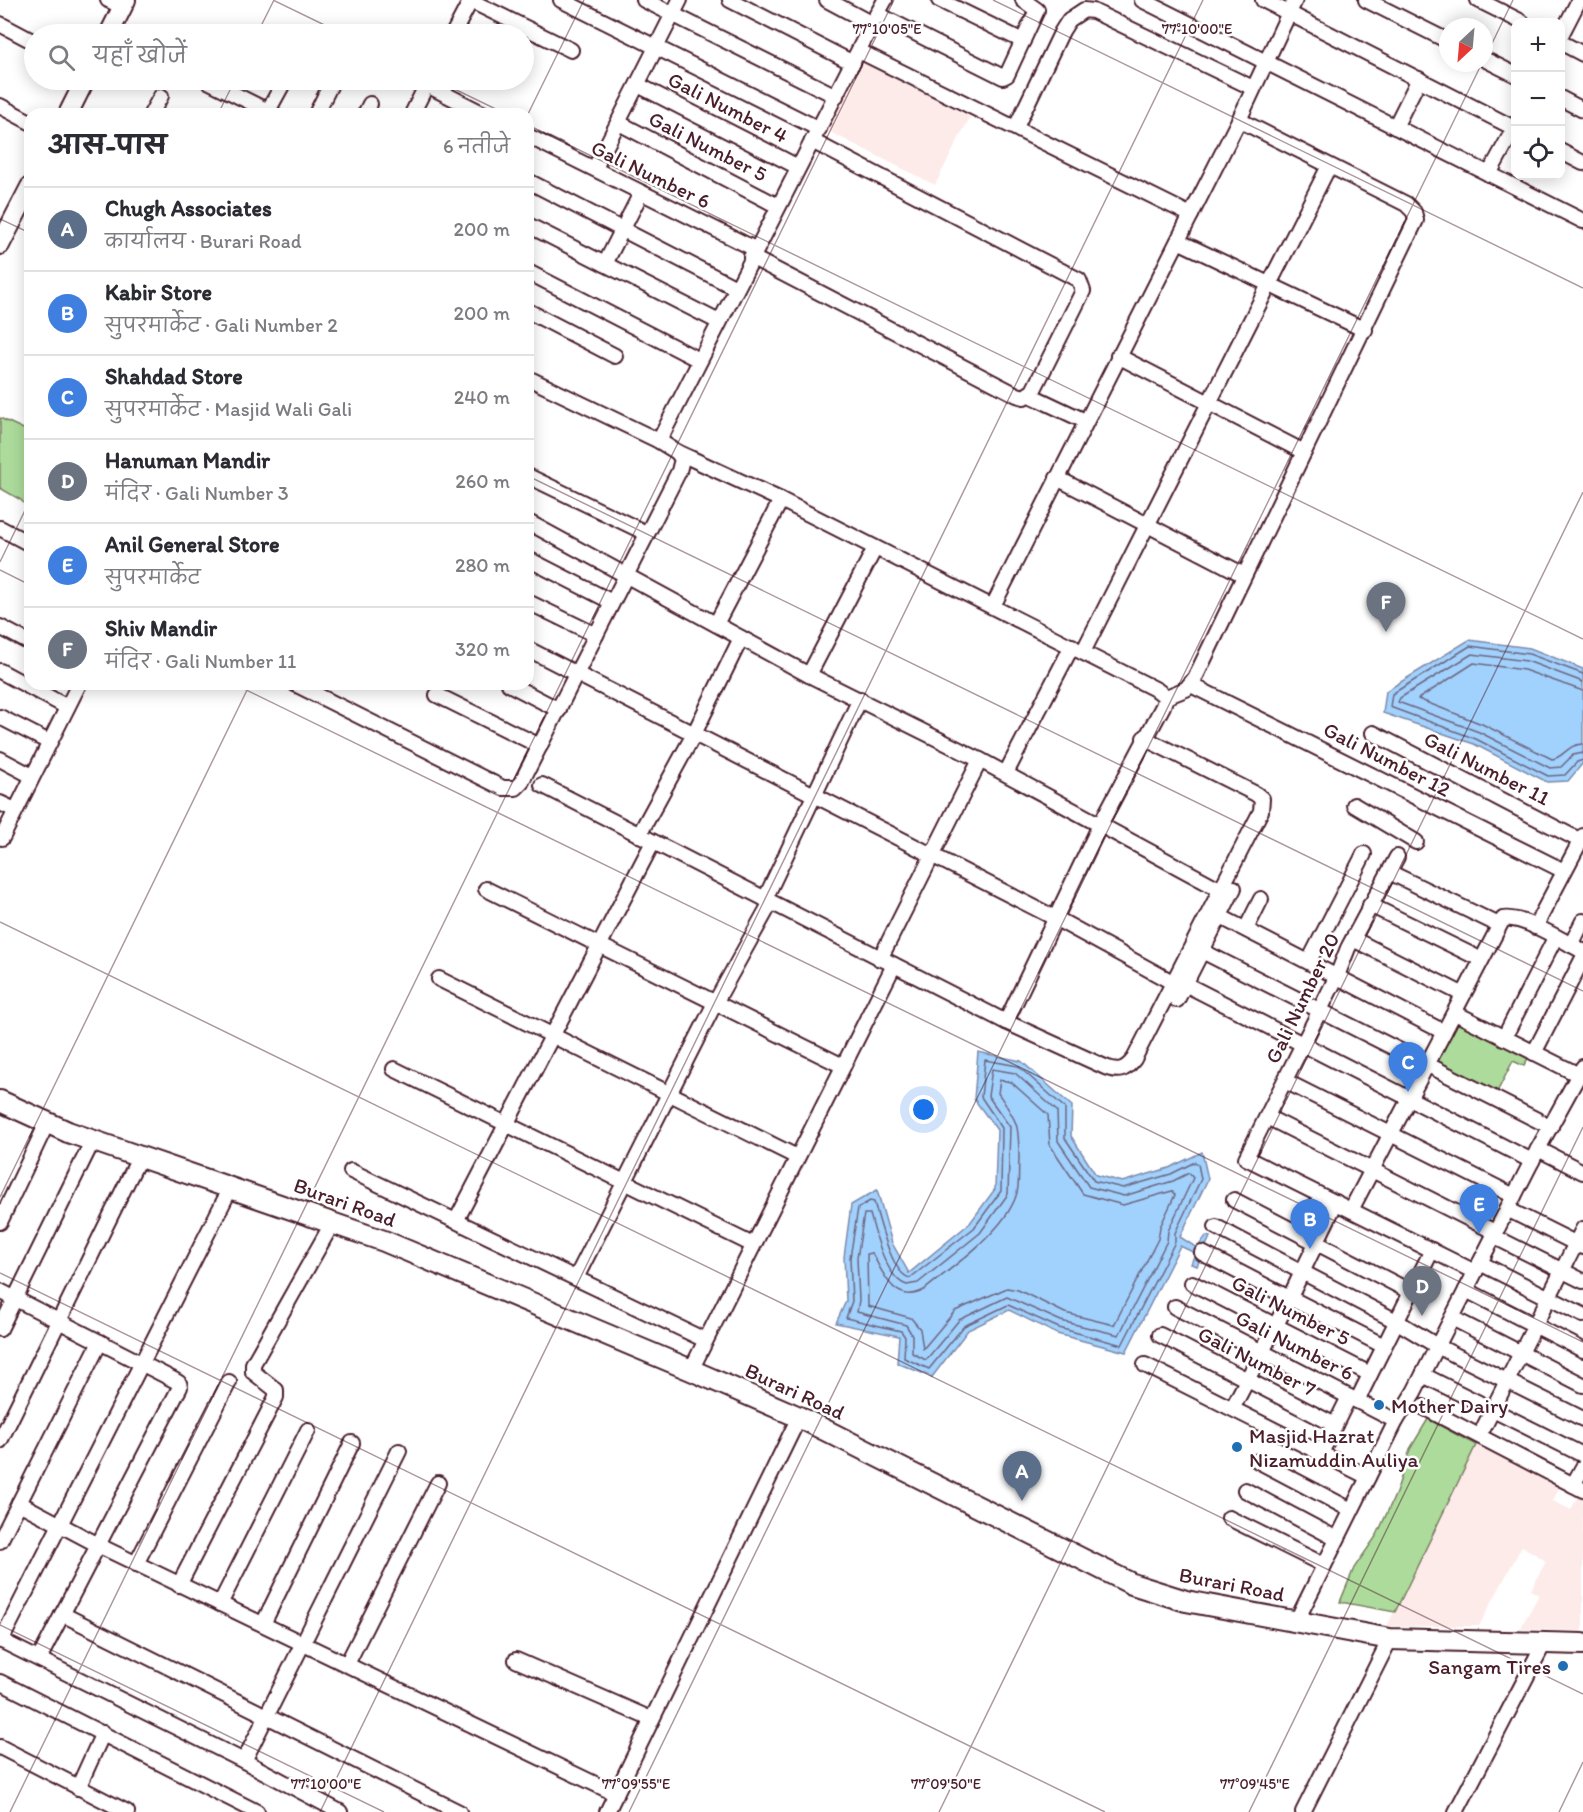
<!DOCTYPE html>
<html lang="hi">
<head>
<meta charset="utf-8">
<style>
	:root { --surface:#fff; --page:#f7f7f7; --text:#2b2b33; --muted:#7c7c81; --line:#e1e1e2; --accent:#1f6fb2 }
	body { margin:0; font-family:Itim,"Playpen Sans Deva",sans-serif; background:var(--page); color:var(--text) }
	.controls { position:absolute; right:18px; top:18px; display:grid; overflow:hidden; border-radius:12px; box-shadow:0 3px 15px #0003 }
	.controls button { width:54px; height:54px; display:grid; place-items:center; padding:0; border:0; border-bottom:2px solid var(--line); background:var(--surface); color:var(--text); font:30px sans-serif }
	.compass { position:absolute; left:1439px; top:18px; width:54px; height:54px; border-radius:50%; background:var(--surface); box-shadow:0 3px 15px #0003; rotate:206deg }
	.you { position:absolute; left:924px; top:1110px; width:21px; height:21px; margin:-15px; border:4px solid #fff; border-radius:50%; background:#1a73e8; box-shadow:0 0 0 9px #1a73e833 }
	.badge { display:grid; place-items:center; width:39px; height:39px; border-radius:50%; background:var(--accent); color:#fff; font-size:20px; font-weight:700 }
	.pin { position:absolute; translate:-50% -50px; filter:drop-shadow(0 2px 3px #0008) }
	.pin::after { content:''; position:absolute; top:32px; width:21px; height:18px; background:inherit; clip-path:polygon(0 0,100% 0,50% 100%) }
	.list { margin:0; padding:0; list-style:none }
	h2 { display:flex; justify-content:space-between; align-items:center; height:78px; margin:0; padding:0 24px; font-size:26px }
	h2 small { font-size:20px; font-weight:400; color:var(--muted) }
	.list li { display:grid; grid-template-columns:39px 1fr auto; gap:18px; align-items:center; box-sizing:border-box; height:84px; padding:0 24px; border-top:2px solid var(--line) }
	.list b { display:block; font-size:22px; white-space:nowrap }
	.list p { margin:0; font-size:20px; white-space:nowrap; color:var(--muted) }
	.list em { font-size:20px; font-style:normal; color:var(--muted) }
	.icon { flex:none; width:33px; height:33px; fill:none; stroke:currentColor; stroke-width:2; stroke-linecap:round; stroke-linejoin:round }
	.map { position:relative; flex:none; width:1583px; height:1812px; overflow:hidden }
	.search { position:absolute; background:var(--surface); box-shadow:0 3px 15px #0003; left:24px; top:24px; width:510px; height:66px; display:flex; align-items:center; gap:15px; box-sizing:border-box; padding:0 21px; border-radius:33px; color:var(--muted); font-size:22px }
	.panel { position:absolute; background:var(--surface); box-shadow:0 3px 15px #0003; left:24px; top:108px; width:510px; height:582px; border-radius:18px }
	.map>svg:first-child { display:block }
	.built { fill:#fdebea }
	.green { fill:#acdb9b; stroke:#7b7d63; stroke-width:1.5 }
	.water { fill:#a1d1fd; stroke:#7e8aa9; stroke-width:1.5 }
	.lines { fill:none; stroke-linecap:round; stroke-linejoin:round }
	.shore { stroke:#6d667f; stroke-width:1.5 }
	.minor-casing { stroke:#4a1f2b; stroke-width:18 }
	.tertiary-casing { stroke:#4a1f2b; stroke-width:22 }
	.secondary-casing { stroke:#4a1f2b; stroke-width:24 }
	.minor { stroke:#fff; stroke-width:14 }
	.tertiary { stroke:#fff; stroke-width:18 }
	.secondary { stroke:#fff; stroke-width:20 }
	.ticks { fill:none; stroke:#4a1f2b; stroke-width:1.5; stroke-opacity:0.45 }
	.poi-dot { fill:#1f6fb2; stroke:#fff; stroke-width:2 }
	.labels { text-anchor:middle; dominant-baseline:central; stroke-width:5; stroke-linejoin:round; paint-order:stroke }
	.street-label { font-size:21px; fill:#4a1f2b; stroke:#fff }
	.poi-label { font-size:21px; fill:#4a1f2b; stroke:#fff; text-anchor:start }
	.ticks-label { font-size:15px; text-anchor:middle; fill:#4a1f2b; stroke:#fff; stroke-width:5; stroke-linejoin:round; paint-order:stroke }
</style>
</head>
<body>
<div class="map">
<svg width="1583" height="1812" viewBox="0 0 1583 1812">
	<rect width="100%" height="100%" fill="#fff"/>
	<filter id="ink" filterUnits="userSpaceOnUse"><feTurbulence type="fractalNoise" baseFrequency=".0167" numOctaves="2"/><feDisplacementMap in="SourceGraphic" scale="12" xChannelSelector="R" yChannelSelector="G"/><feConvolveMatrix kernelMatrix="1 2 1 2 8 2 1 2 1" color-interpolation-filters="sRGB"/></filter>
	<g filter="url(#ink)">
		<g class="built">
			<polygon points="861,61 970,117 935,185 826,130"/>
			<polygon points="1476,1445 1560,1486 1553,1501 1571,1510 1578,1495 1583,1497 1583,1631 1520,1629 1539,1595 1531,1590 1546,1561 1522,1546 1479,1626 1387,1626"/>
		</g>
		<g class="green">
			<polygon points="0,418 30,432 30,511 21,500 0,488"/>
			<polygon points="1459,1020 1529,1056 1524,1066 1513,1061 1496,1094 1437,1064"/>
			<polygon points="1428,1419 1476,1445 1395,1612 1340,1602 1354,1568 1377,1535 1396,1493 1410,1449"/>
		</g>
		<g class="water">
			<polygon points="1469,640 1530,648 1583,669 1583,763 1568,781 1547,782 1474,744 1383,713 1386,691"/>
			<polygon points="978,1052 1021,1061 1072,1106 1071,1136 1096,1175 1122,1182 1169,1168 1202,1152 1208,1179 1180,1237 1197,1248 1206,1236 1210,1237 1197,1266 1191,1264 1195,1253 1180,1246 1126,1352 1057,1334 1009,1310 968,1330 932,1377 897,1363 899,1336 836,1323 846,1301 844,1257 851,1205 877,1190 892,1243 909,1273 970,1223 995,1189 997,1130 974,1099"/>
		</g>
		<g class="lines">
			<g class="shore">
				<polyline points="1583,674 1529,654 1470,646 1392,694 1390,707 1476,739 1548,776 1565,775 1577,762 1583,760"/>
				<polyline points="1583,682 1527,661 1472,654 1400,698 1398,702 1479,732 1550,768 1561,767 1573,755 1583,753"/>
				<path d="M1583,691L1524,670L1474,663L1418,699L1482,724L1552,759C1564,758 1567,744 1583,744"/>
				<path d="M985,1060L1018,1066L1065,1108V1138L1094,1181L1123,1188L1171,1174L1195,1162L1198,1164L1201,1179L1175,1233V1242L1122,1345L1059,1328L1008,1305L964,1326L929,1369L904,1358L905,1337L901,1331L846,1318L852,1301L850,1258L858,1208L870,1201L874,1202C879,1219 892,1275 910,1278L974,1228L1001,1191L1002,1128L981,1097Z"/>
				<path d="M992,1069L1015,1073L1057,1111L1058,1141L1089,1187L1124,1196L1173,1181L1189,1173L1193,1178L1168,1231L1167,1241L1119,1335L1061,1321L1007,1297L959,1320L926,1360L912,1353V1335L906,1325L857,1312L859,1300L857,1258L864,1214H870C875,1233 886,1279 907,1285L918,1283L980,1233L1008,1194L1010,1127L988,1096Z"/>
				<path d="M1000,1080L1011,1082L1048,1115L1050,1145L1083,1194L1123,1205L1172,1191L1175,1195L1160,1227L1158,1239L1114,1325L1065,1313L1018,1290L1007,1288L955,1311L923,1349L920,1329L911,1318L868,1306L867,1254L872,1253C883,1273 895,1306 924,1290C952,1267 1004,1232 1016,1196C1020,1186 1018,1171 1019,1160C1019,1123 1018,1123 998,1093Z"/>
			</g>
			<g class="minor-casing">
				<g id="minor">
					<polyline points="108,0 123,7"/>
					<polyline points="561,0 716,77"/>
					<polyline points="644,0 836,96"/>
					<polyline points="730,0 853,63"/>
					<polyline points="939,0 1023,41"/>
					<polyline points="1142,0 1583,221"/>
					<polyline points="1263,0 1516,129"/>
					<polyline points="1366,0 1448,41"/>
					<polyline points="1478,0 1522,22"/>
					<polyline points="471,1 571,50"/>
					<polyline points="877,14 1003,77 1007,75 1037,10 1023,0"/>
					<polyline points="873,22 885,0"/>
					<polyline points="0,24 34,42"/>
					<polyline points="453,34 471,0"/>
					<polyline points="1560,37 1579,0"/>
					<polyline points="1560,42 1583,54"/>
					<polyline points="859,51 1191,215"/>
					<polyline points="1484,59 1516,75"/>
					<polyline points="717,78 819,129"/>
					<polyline points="206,80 274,114"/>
					<polyline points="427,85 484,114"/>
					<polyline points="638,85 798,167"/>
					<polyline points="1560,98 1583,110"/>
					<polyline points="0,106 30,122"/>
					<polyline points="268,111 285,80"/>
					<polyline points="151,114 161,96"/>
					<polyline points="316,114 331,84"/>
					<polyline points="365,114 370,104"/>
					<polyline points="412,114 429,80"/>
					<polyline points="619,123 778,206"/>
					<polyline points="1016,127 1062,31 1069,20 1084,10 1093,11 1253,88"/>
					<polyline points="1395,127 1419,79"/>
					<polyline points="528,136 755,249"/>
					<polyline points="1560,151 1583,163"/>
					<polyline points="597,164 680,0"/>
					<polyline points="1489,174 1516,125"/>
					<polyline points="528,181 736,288"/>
					<polyline points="528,225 719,322"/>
					<polyline points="1178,241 1365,330"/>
					<polyline points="751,257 1017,395 1024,397 1033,391 1083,291 1079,280 812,141"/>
					<polyline points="605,264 641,193"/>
					<polyline points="528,272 699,360"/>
					<polyline points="528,311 615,356"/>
					<polyline points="1118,356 1304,452"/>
					<polyline points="1030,395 1085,421"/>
					<polyline points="659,441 872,24 827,0"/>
					<polyline points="528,476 646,533"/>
					<polyline points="1057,478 1244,575"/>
					<polyline points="528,522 809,675 980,760 1219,889"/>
					<polyline points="0,528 30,544"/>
					<polyline points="528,559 612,602"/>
					<polyline points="528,602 596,635"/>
					<polyline points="993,606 1239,120 1295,0"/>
					<polyline points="716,624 781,500"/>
					<polyline points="0,627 30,643"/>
					<polyline points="528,649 1055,918 1172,982"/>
					<polyline points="1083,652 1329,166"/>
					<polyline points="0,671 67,707"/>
					<polyline points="809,675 875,548"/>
					<polyline points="295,684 503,788 516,788 521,783 679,471 682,459 677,452 659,441 528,378"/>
					<polyline points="509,684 559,710"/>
					<polyline points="1191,685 1564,871"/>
					<polyline points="437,695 540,746"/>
					<polyline points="1166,697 1186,689 1195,678 1416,220 1414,212 1406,204 1239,120"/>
					<polyline points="0,717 49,742"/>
					<polyline points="1373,733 1581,841"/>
					<polyline points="0,759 32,776"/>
					<polyline points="1006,773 1072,646"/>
					<polyline points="542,785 1006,1022 1101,823 1163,706 1166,697 1157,690 781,500 677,452"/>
					<polyline points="0,803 15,810"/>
					<polyline points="1354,805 1416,842"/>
					<polyline points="639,835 694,734 741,638"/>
					<polyline points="2,838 79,684"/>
					<polyline points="1397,857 1348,948 1337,976 1246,1158 1475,1272"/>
					<polyline points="1389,872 1499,925"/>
					<polyline points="486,889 843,1066"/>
					<polyline points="765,899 860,699"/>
					<polyline points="1370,905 1474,956"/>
					<polyline points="1219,916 1444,1032"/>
					<polyline points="1535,927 1583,836"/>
					<polyline points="1246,929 1261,899"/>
					<polyline points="1353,939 1458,992"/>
					<polyline points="1571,945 1583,921"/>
					<polyline points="1202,951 1551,1127"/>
					<polyline points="880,959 980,760"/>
					<polyline points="1309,961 1364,854"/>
					<polyline points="439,979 797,1157"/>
					<polyline points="1185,984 1532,1161"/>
					<polyline points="1177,1000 1234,888"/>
					<polyline points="1455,1013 1579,1075"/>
					<path d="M1006,1022L1105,1067C1118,1072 1125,1071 1134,1059L1261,811L1262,799L1256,794L1144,738"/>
					<polyline points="1504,1038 1555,938"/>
					<polyline points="1534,1053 1583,958"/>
					<polyline points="394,1069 753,1245"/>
					<polyline points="1285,1081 1514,1196"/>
					<polyline points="1267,1117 1495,1232"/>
					<polyline points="1538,1149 1583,1172"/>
					<polyline points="351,1171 705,1340"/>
					<polyline points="1234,1200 1411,1292"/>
					<polyline points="1507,1209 1583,1247"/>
					<path d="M1351,1210L1503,919C1523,915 1564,942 1583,951"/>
					<polyline points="456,1221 653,842"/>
					<polyline points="0,1222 47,1123"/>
					<polyline points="1216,1227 1396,1321 1437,1346 1583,1419"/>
					<polyline points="1493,1236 1583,1281"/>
					<polyline points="1202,1253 1287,1297"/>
					<polyline points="1480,1263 1583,1315"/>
					<polyline points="576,1278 715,1003 771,902"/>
					<polyline points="1192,1283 1370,1374"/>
					<polyline points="1466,1290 1583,1350"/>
					<polyline points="0,1291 174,1380 179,1383 180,1387 39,1659"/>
					<polyline points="1291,1295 1336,1202"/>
					<polyline points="1289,1300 1287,1297 1291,1295 1292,1299 1384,1346"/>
					<polyline points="1175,1307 1396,1421"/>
					<polyline points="1452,1318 1583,1385"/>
					<polyline points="0,1329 93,1140"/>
					<polyline points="1160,1335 1335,1425"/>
					<polyline points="1145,1365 1368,1477"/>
					<polyline points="691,1370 894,965"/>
					<polyline points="1423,1375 1583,1455"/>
					<polyline points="1357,1401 1432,1250"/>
					<polyline points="1233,1407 1289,1300"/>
					<polyline points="1423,1407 1583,1490"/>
					<polyline points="1484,1427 1583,1229"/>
					<polyline points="0,1441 140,1156"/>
					<polyline points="1321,1453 1349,1397"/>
					<polyline points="1258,1461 1351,1510"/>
					<polyline points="1573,1485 1583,1467"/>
					<polyline points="1245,1490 1337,1539"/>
					<polyline points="19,1503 106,1549 616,1794"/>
					<polyline points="1229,1518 1324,1565"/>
					<polyline points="0,1541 100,1342"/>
					<polyline points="136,1564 229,1382"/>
					<polyline points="179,1585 276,1397 276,1390 253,1372 253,1364 333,1222"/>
					<polyline points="220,1604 308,1430"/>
					<polyline points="62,1614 459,1812"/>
					<polyline points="1296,1622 1396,1421 1414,1392 1538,1149 1583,1067"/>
					<polyline points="263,1624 352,1443"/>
					<polyline points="0,1640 244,1761 340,1812"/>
					<polyline points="1,1641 231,1187"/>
					<polyline points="516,1660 651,1719"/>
					<polyline points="347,1664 438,1483"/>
					<polyline points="0,1682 257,1812"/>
					<polyline points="0,1747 127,1812"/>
					<polyline points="244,1761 399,1451"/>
					<polyline points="78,1788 103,1733"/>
					<polyline points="607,1812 799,1417"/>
					<polyline points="1303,1812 1390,1639"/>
					<polyline points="1456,1812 1545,1641"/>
				</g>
			</g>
			<g class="tertiary-casing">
				<g id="tertiary">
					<polyline points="109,34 126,0"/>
					<polyline points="68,114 85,80"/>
					<polyline points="0,245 30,187"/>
				</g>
			</g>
			<g class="secondary-casing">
				<polyline id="secondary" points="0,1101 68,1132 384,1241 691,1370 799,1417 1132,1584 1186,1601 1390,1639 1583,1644"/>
			</g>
			<use href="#minor" class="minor"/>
			<use href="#tertiary" class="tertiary"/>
			<use href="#secondary" class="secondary"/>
		</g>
	</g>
	<path class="ticks" d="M273,0L343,34M993,0L1583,288M257,34L274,0M1484,60L1513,0M436,80L506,114M218,114L235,80M528,114L584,0M528,125L1583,639M0,219L30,233M528,476L1583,991M0,562L30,500M0,570L30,585M234,684L1583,1342M0,922L1583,1694M0,1197L250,684M0,1273L1105,1812M0,1625L384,1812M10,1812L894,0M320,1812L1203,0M629,1812L1482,63M939,1812L1583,492M1249,1812L1583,1127M1559,1812L1583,1762"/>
	<g class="poi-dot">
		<circle cx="1379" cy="1405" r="6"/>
		<circle cx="1237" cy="1447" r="6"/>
		<circle cx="1563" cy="1666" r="6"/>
	</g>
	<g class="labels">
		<g class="street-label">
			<text transform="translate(728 107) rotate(27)">Gali Number 4</text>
			<text transform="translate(708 146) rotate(27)">Gali Number 5</text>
			<text transform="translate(651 174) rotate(26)">Gali Number 6</text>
			<text transform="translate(1387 759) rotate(27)">Gali Number 12</text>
			<text transform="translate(1487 768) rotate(27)">Gali Number 11</text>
			<text transform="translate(1302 998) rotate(-64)">Gali Number 20</text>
			<text transform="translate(345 1202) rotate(20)">Burari Road</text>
			<text transform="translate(1291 1310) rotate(27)">Gali Number 5</text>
			<text transform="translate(1295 1345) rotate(27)">Gali Number 6</text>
			<text transform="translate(1257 1361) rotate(27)">Gali Number 7</text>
			<text transform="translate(795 1391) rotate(25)">Burari Road</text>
			<text transform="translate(1232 1584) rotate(11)">Burari Road</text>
		</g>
		<g class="poi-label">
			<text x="1391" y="1405">Mother Dairy</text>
			<text x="1249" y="1435">Masjid Hazrat<tspan x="1249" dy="24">Nizamuddin Auliya</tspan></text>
			<text x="1551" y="1666" text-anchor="end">Sangam Tires</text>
		</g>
	</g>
	<g class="ticks-label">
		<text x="887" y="34">77°10'05"E</text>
		<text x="1197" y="34">77°10'00"E</text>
		<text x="326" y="1789">77°10'00"E</text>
		<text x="636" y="1789">77°09'55"E</text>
		<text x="946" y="1789">77°09'50"E</text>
		<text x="1255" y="1789">77°09'45"E</text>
	</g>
</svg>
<div class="controls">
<button>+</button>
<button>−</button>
<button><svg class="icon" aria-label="locate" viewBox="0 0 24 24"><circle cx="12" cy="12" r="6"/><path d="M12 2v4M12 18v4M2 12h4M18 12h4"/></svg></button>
</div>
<svg class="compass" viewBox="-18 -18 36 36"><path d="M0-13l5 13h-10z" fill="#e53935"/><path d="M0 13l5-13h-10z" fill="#7c7c81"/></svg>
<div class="you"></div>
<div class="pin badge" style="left:1022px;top:1501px;background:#5c6f8a">A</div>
<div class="pin badge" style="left:1310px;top:1249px;background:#3f7fe0">B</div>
<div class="pin badge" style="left:1408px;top:1092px;background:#3f7fe0">C</div>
<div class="pin badge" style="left:1422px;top:1316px;background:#6b7280">D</div>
<div class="pin badge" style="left:1479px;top:1234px;background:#3f7fe0">E</div>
<div class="pin badge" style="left:1386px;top:632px;background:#6b7280">F</div>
<div class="search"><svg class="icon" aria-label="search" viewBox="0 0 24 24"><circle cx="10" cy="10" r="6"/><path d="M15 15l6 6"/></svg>यहाँ खोजें</div>
<section class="panel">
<h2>आस-पास<small>6 नतीजे</small></h2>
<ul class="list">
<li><span class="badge" style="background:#5c6f8a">A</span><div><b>Chugh Associates</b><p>कार्यालय · Burari Road</p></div><em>200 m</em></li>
<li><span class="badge" style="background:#3f7fe0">B</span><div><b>Kabir Store</b><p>सुपरमार्केट · Gali Number 2</p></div><em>200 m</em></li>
<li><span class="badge" style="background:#3f7fe0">C</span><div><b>Shahdad Store</b><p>सुपरमार्केट · Masjid Wali Gali</p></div><em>240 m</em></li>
<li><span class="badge" style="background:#6b7280">D</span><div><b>Hanuman Mandir</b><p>मंदिर · Gali Number 3</p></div><em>260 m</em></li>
<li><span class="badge" style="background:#3f7fe0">E</span><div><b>Anil General Store</b><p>सुपरमार्केट</p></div><em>280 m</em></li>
<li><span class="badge" style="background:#6b7280">F</span><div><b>Shiv Mandir</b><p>मंदिर · Gali Number 11</p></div><em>320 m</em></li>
</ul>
</section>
</div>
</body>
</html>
